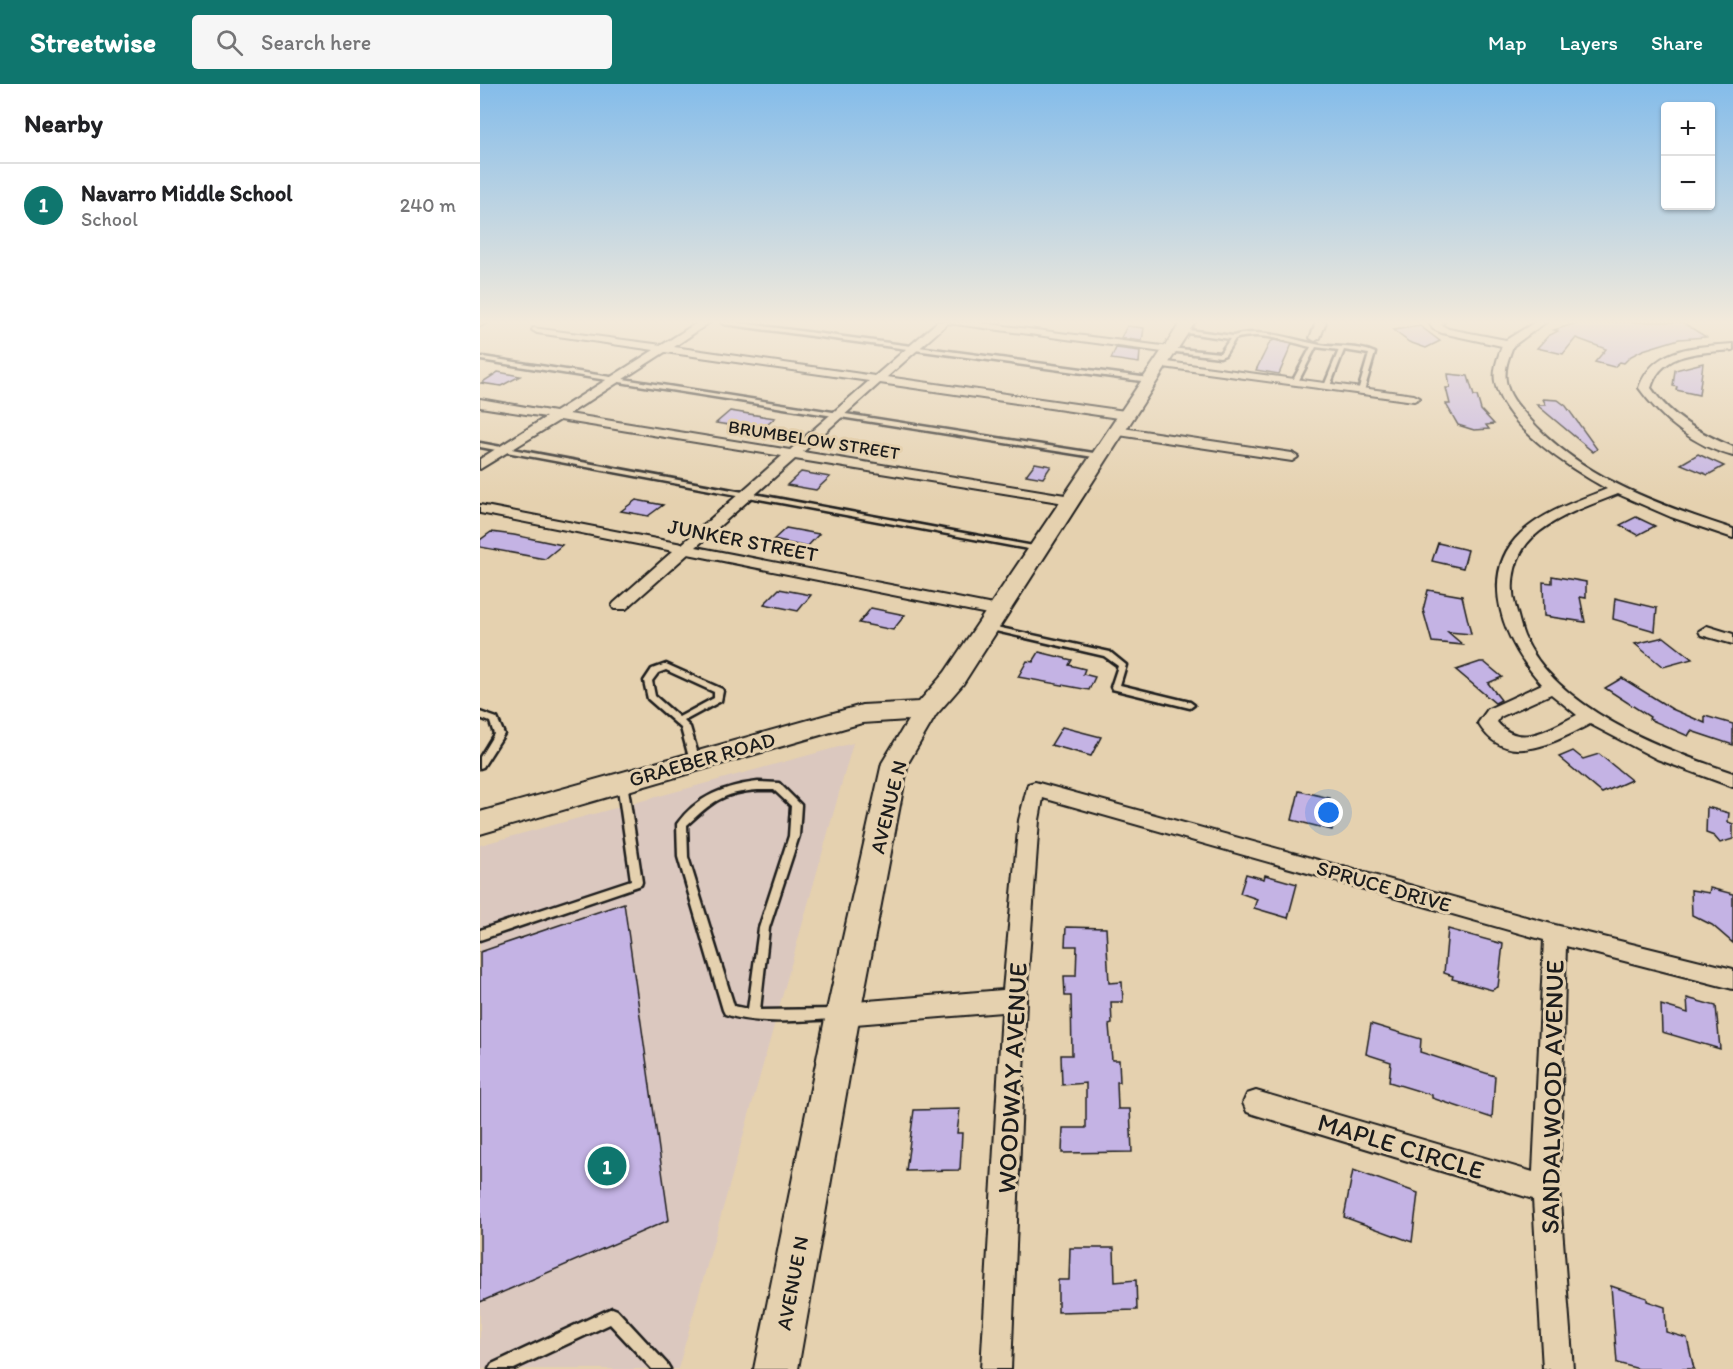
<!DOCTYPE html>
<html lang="en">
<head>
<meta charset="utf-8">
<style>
	:root { --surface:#fff; --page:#f6f6f6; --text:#202124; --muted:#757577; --line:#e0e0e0; --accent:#0f766e }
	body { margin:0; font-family:Itim,sans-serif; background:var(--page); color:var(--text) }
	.controls { position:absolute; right:18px; top:18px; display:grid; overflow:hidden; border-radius:6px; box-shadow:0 2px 4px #0004 }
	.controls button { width:54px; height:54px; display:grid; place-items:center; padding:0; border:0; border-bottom:2px solid var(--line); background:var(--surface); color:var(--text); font:30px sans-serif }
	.you { position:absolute; left:849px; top:729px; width:21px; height:21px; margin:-15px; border:4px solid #fff; border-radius:50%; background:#1a73e8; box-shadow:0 0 0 9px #1a73e833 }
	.badge { display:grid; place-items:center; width:39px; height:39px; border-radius:50%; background:var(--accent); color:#fff; font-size:20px; font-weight:700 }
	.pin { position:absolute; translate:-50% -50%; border:3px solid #fff; box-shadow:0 2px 6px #0006 }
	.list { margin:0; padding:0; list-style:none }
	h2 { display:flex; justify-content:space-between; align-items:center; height:78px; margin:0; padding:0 24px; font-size:26px }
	h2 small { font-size:20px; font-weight:400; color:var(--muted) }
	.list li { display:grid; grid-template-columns:39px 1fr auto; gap:18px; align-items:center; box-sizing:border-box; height:84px; padding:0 24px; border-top:2px solid var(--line) }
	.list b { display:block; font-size:22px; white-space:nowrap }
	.list p { margin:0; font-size:20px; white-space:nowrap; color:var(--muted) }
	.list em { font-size:20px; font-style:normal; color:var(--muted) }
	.icon { flex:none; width:33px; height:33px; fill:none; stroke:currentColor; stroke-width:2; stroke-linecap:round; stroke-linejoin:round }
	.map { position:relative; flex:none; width:1253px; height:1285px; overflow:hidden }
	header { display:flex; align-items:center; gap:36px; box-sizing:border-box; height:84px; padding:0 30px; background:var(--accent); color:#fff }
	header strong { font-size:28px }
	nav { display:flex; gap:33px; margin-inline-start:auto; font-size:21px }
	.search { width:420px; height:54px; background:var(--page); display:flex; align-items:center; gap:15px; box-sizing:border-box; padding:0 21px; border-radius:6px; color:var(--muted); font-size:22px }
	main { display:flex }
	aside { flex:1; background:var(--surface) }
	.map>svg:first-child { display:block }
	.built { fill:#dbc8bf }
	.building { fill:#c4b3e4; stroke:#1c1c1c; stroke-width:1.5 }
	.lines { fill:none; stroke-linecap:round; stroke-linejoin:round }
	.lane-casing { stroke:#1c1c1c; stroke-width:5 }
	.street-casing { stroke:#1c1c1c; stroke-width:4 }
	.secondary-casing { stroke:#1c1c1c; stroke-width:4 }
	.lane { fill:#e5d1af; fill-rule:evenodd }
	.street { fill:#e5d1af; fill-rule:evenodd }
	.secondary { fill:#e5d1af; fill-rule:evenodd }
	.labels { text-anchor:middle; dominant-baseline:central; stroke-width:6; stroke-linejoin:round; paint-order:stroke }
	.far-street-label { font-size:18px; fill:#1c1c1c; stroke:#e5d1af }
	.street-label { font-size:21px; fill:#1c1c1c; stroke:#e5d1af }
	.near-street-label { font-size:26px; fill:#1c1c1c; stroke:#e5d1af }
</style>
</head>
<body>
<header>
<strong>Streetwise</strong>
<div class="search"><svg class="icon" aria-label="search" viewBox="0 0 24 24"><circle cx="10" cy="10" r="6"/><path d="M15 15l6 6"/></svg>Search here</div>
<nav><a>Map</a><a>Layers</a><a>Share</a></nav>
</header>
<main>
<aside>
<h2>Nearby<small></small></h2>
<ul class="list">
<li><span class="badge">1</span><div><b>Navarro Middle School</b><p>School</p></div><em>240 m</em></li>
</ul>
</aside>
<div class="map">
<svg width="1253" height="1285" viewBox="0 0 1253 1285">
	<rect width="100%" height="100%" fill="#e5d1af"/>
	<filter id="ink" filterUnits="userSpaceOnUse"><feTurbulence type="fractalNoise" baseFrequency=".0167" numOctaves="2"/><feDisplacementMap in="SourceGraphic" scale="12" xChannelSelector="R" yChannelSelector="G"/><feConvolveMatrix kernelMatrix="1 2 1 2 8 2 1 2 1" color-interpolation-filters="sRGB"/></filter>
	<g filter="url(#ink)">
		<polygon class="built" points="373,659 198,1285 0,1285 0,761"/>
		<g class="building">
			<polygon points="1100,238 1202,238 1226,253 1199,255 1163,266 1151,272 1144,279 1140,278 1134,283 1115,278 1126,265 1096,254 1083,270 1057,264 1068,252 1078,247 1074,246"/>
			<polygon points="647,242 664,244 662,257 641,254"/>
			<polygon points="940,242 960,257 946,264 929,258 913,246"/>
			<polygon points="794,256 812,260 799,290 776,286 790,258"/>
			<polygon points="636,264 660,267 659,279 631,275"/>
			<polygon points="1223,279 1219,311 1196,306 1197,303 1193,302 1195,286"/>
			<polygon points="18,288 40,292 21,302 1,299"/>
			<polygon points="968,290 988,292 994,312 997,312 1001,326 1014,340 1006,341 1009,345 994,346 978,341 966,320 970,320 966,304 970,304"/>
			<polygon points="1063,315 1078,316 1086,322 1117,365 1113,368 1057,321 1066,321"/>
			<polygon points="250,327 295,334 281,346 236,339"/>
			<polygon points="1218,370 1244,382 1228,391 1201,380"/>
			<polygon points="555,379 571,382 563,394 546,391"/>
			<polygon points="321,388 350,393 336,406 307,401"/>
			<polygon points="156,416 183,421 168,432 141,427"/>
			<polygon points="1156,433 1175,442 1158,451 1140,441"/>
			<polygon points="306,444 339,450 327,463 293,456"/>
			<polygon points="11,448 34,451 82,461 65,475 0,463 0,456"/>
			<polygon points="958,459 988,466 983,484 952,477"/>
			<polygon points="1072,492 1106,498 1106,514 1100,513 1105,538 1064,532 1063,498 1072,499"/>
			<polygon points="299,505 331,511 318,527 284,520"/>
			<polygon points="948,506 982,512 991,550 968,548 983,561 952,558 943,526"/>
			<polygon points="1135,514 1177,524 1175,547 1133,535"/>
			<polygon points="391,524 425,531 413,546 379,539"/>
			<polygon points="1184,553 1212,575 1183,583 1155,560"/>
			<polygon points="559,568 592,576 589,581 605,585 603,590 615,593 609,606 538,593 547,577 553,578"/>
			<polygon points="1000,578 1004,578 1022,593 1008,599 1021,616 1015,619 976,586"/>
			<polygon points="1142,594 1192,625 1225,639 1225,632 1253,640 1253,661 1211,647 1208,652 1169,635 1170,633 1125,604"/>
			<polygon points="582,643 621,653 611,672 571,661"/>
			<polygon points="1093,667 1103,675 1119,670 1151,696 1122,709 1079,673"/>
			<polygon points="819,707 850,714 847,727 856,729 852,746 812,736"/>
			<polygon points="1227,723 1249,729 1248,738 1253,740 1253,755 1240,759 1234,752 1226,749"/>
			<polygon points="766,790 784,795 785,791 817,800 808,834 774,824 777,815 760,809"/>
			<polygon points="1230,804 1253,810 1253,859 1232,841 1212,831 1211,806 1229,809"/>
			<polygon points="144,819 189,1136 0,1218 0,868"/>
			<polygon points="586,843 626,844 629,899 642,898 643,918 631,918 632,940 629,941 632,976 639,976 640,998 637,998 638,1025 650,1025 652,1068 582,1069 583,1044 606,1044 606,999 582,1001 581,971 592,971 591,912 585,912 584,892 596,892 597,862 585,862"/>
			<polygon points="968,845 1023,860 1018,903 1012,906 972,895 973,892 964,889"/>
			<polygon points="1207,914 1236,922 1240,965 1182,948 1181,921 1208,929"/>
			<polygon points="891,940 941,955 940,968 1015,992 1012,1034 952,1014 952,1011 909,998 911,978 886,970"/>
			<polygon points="480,1025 477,1049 482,1049 480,1086 426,1087 434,1026"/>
			<polygon points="873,1086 938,1109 932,1158 864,1133"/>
			<polygon points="590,1164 634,1164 635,1198 656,1196 657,1226 578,1228 578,1196 589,1196"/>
			<polygon points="1131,1202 1167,1214 1167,1217 1185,1223 1186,1248 1207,1254 1214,1285 1159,1285 1137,1279"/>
		</g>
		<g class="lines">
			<g class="lane-casing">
				<g id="lane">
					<polygon points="241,238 253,238 669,294 672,296 669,298 244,240"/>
					<polygon points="704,238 711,238 708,240"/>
					<path d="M702,245L753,252C780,243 813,256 840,261C858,264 878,261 895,269L884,307L881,309L878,307L889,270L864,266L850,302L847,304L844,302L859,266L836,263L818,298L815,300L812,298L831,263C808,257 779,247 755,255L745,271L740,273L688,267L687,266L690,264L740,269L750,255L700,248V246Z"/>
					<polygon points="3,273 620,370 623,372 620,374 1,276 1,274"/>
					<polygon points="0,359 559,463 563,465 559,467 0,363"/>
					<polygon points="504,541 507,541 630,568 646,581 640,601 710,618 714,621 710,624 632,605 631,603 638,582 624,572 507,545 504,545 503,543"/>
					<path d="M186,580L242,605L243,607L241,617L204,637L210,643L220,677L218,679H212L210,677L201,644L168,615L164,597L172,585ZM186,586L234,608V614L199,633L175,612L172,597L178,589Z"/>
					<polygon points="0,628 17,634 24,650 3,683 0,684 0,673 14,650 10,638 0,634"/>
					<polygon points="142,694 145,696 147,698 162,798 161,801 0,856 0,846 151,796 137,698 139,696"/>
					<path d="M278,698L299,699L321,721L319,752L289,844L280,926L358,925L362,926L364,930L362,934L358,935C324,936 277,942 245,930L243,926L198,773L197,740C217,712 245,702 278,698ZM278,706H294L311,722L309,752L279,844L268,925L254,922L208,773L207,741C233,717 242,709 278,706Z"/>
					<polygon points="132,1224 137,1226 187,1280 190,1285 172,1285 130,1240 34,1285 9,1285 12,1280"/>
				</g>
			</g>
			<g class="street-casing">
				<g id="street">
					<polygon points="0,238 8,238 0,242"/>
					<path d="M218,238H230L194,263L395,292L457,238H494L690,263L695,266L690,269L468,239L407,293L645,327L651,331L645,335L400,299L323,368L591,412L598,416L596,419L591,420L315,375L216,463L518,522L524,524L526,527L524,530L518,532L208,470L146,525H134L132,522L134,519L193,467L0,429V421L202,460L302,372L80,336L0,385V375L66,333L0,323V315L75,328L174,266L57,249L52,246L53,244L182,261ZM185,268L389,297L310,366L89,330Z"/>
					<polygon points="836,238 846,238 840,254 835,257 830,254"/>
					<path d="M951,238H964L961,241L969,245L1026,256L1055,238H1066L1033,262C1029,273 1024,285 1026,297C1028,311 1038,322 1047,332C1099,393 1179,421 1253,445V454L1191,433L1138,410C1108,422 1076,432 1053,453C1035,470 1029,498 1035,521C1038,531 1040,542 1044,552C1077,626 1182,665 1253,689V703L1177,675L1110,640C1073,659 1026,686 998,639L1008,625L1062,600C1026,562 995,492 1041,449C1065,427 1097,417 1127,405C1091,385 1023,342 1015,298C1013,286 1018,273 1022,262L962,249L953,245L950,240ZM1071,610L1097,631C1071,644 1040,666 1017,638L1020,633Z"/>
					<path d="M1253,260V266C1220,269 1182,267 1171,304C1192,334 1220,349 1253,363V372C1214,362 1182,336 1159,304C1174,262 1215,263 1253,260Z"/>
					<polygon points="680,277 934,311 940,314 934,317 676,282 676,278"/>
					<polygon points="636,343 812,369 818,373 812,377 632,350 630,347"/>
					<polygon points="1227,542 1253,550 1253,560 1221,551 1219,547"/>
					<polygon points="555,698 1075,841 1253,885 1253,905 1086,862 1079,1105 1093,1285 1063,1285 1053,1115 776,1031 767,1028 763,1019 767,1010 776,1007 1053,1088 1064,856 563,714 559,736 546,916 531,1285 501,1285 522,928 363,941 355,938 351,930 355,922 363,919 523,906 539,736 548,700"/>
				</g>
			</g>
			<g class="secondary-casing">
				<polygon id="secondary" points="701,238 715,238 483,600 456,631 428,679 380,930 318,1285 274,1285 346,930 402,679 428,636 382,639 0,750 0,728 382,621 439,618 465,588"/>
			</g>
			<use href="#lane" class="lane"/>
			<use href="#street" class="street"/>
			<use href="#secondary" class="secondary"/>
		</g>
	</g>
	<linearGradient id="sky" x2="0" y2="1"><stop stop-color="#84bcea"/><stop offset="0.57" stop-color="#f3eadb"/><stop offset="1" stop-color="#f3eadb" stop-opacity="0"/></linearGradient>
	<rect width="1253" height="418" fill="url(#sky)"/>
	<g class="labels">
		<g class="far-street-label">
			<text transform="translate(334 356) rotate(9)">BRUMBELOW STREET</text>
		</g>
		<g class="street-label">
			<text transform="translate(263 456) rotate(11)">JUNKER STREET</text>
			<text transform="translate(222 675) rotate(-16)">GRAEBER ROAD</text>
			<text transform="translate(408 723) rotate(-76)">AVENUE N</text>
			<text transform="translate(904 802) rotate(16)">SPRUCE DRIVE</text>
			<text transform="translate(312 1199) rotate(-79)">AVENUE N</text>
		</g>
		<g class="near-street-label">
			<text transform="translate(532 994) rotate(-87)">WOODWAY AVENUE</text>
			<text transform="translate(1072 1013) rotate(-89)">SANDALWOOD AVENUE</text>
			<text transform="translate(921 1062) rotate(17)">MAPLE CIRCLE</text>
		</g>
	</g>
</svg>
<div class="controls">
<button>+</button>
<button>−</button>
</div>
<div class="you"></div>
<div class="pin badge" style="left:127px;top:1082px">1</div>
</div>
</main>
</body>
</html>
